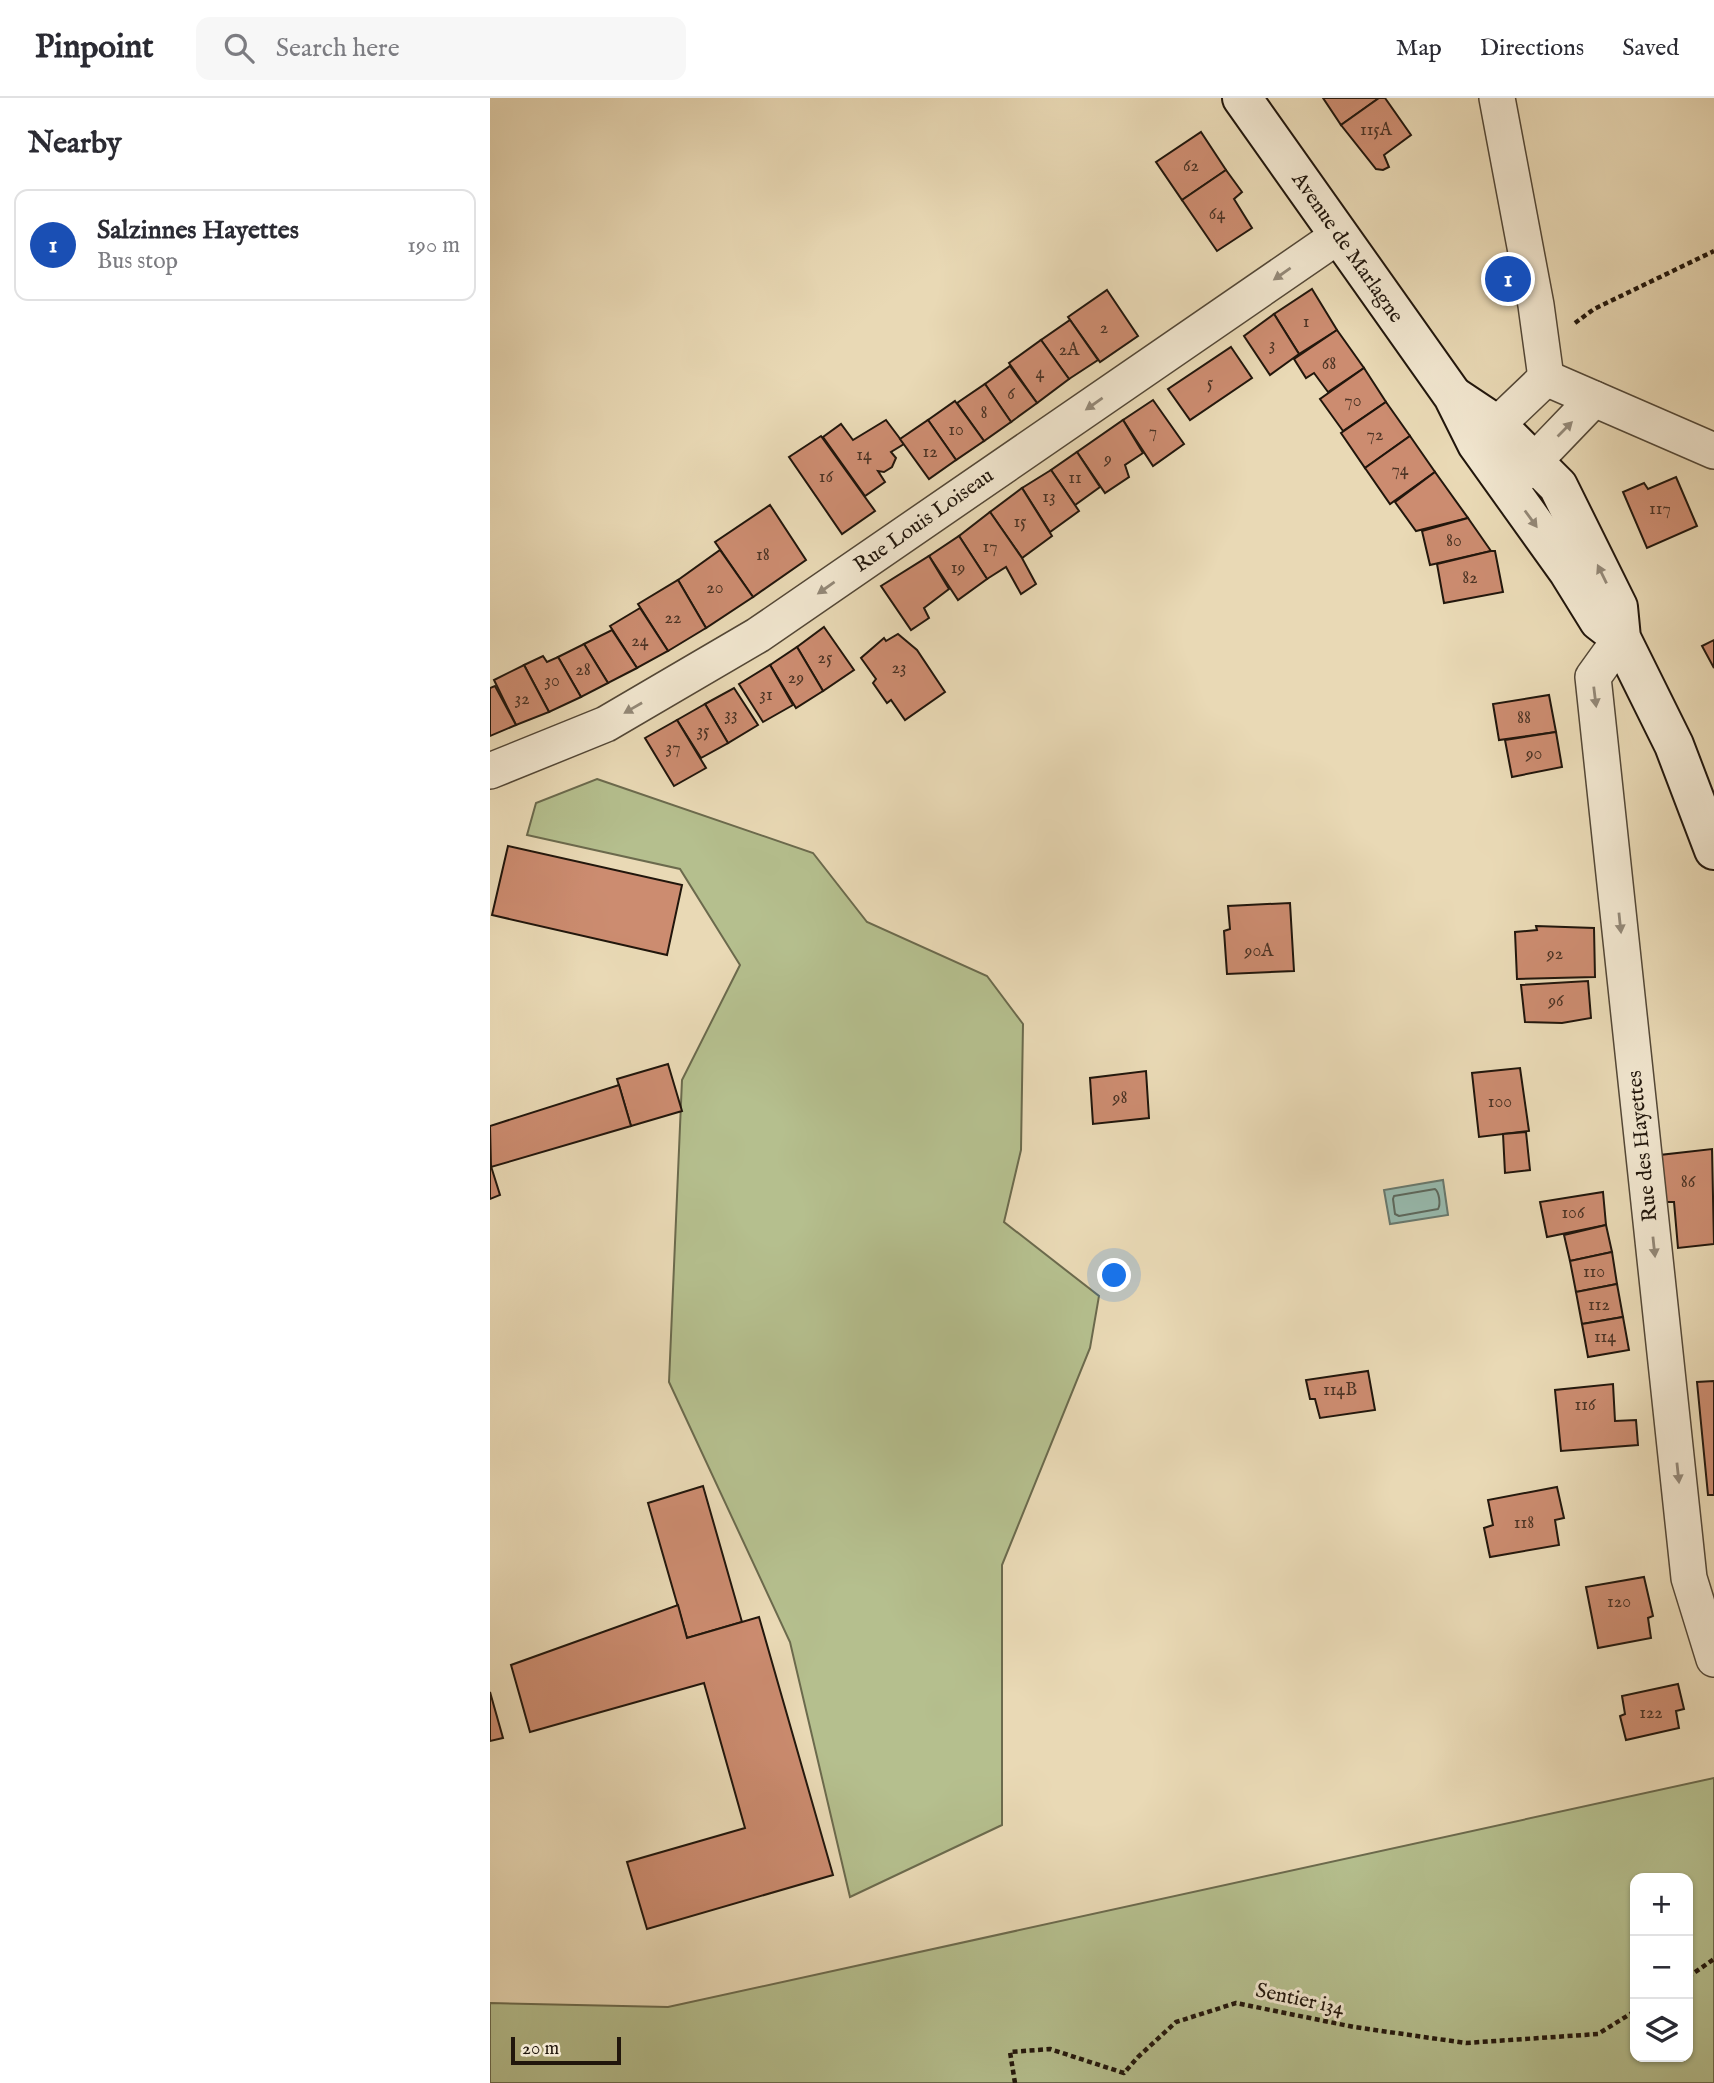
<!DOCTYPE html>
<html lang="en">
<head>
<meta charset="utf-8">
<style>
	:root { --surface:#fff; --page:#f7f7f7; --text:#2b2b33; --muted:#7c7c81; --line:#e1e1e2; --accent:#0b8043 }
	body { margin:0; font-family:"IM FELL English",serif; background:var(--page); color:var(--text) }
	.controls { position:absolute; right:21px; bottom:21px; display:grid; overflow:hidden; border-radius:14px; box-shadow:0 2px 5px #0004 }
	.controls button { width:63px; height:63px; display:grid; place-items:center; padding:0; border:0; border-bottom:2px solid var(--line); background:var(--surface); color:var(--text); font:35px sans-serif }
	.scale { position:absolute; left:21px; bottom:18px; width:110px; box-sizing:border-box; padding-left:7px; border:4px solid #21160c; border-top:0; font-size:19px; line-height:24px; white-space:nowrap; color:#21160c; -webkit-text-stroke:5px #f1e6cf; paint-order:stroke }
	.you { position:absolute; left:625px; top:1178px; width:24px; height:24px; margin:-18px; border:5px solid #fff; border-radius:50%; background:#1a73e8; box-shadow:0 0 0 10px #1a73e833 }
	.badge { display:grid; place-items:center; width:46px; height:46px; border-radius:50%; background:var(--accent); color:#fff; font-size:23px; font-weight:700 }
	.pin { position:absolute; translate:-50% -50%; border:4px solid #fff; box-shadow:0 2px 7px #0006 }
	.list { margin:0; padding:0; list-style:none }
	h2 { display:flex; justify-content:space-between; align-items:center; height:91px; margin:0; padding:0 28px; font-size:30px }
	h2 small { font-size:23px; font-weight:400; color:var(--muted) }
	.list li { display:grid; grid-template-columns:46px 1fr auto; gap:21px; align-items:center; box-sizing:border-box; height:112px; margin:0 14px 14px; padding:0 14px; border:2px solid var(--line); border-radius:14px }
	.list b { display:block; font-size:26px; white-space:nowrap }
	.list p { margin:0; font-size:23px; white-space:nowrap; color:var(--muted) }
	.list em { font-size:23px; font-style:normal; color:var(--muted) }
	.icon { flex:none; width:38px; height:38px; fill:none; stroke:currentColor; stroke-width:2; stroke-linecap:round; stroke-linejoin:round }
	.map { position:relative; flex:none; width:1224px; height:1985px; overflow:hidden }
	header { display:flex; align-items:center; gap:42px; box-sizing:border-box; height:98px; padding:0 35px; background:var(--surface); border-bottom:2px solid var(--line) }
	header strong { font-size:33px }
	nav { display:flex; gap:38px; margin-inline-start:auto; font-size:24px }
	.search { width:490px; height:63px; background:var(--page); display:flex; align-items:center; gap:18px; box-sizing:border-box; padding:0 24px; border-radius:14px; color:var(--muted); font-size:26px }
	main { display:flex }
	aside { flex:1; background:var(--surface) }
	.map>svg:first-child { display:block }
	.green { fill:#b5bf8e; stroke:#6b6a4d; stroke-width:2; fill-rule:evenodd }
	.water { fill:#97baae; stroke:#68786d; stroke-width:2 }
	.lines { fill:none; stroke-linecap:round; stroke-linejoin:round }
	.shore { stroke:#5c685d; stroke-width:2 }
	.building { fill:#cc8c70; stroke:#21160c; stroke-width:2 }
	.street-casing { stroke:#534736; stroke-width:38 }
	.secondary-casing { stroke:#21160c; stroke-width:42 }
	.path { stroke:#21160c; stroke-width:4.5; stroke-dasharray:5 3.5; stroke-linecap:butt }
	.street { stroke:#f1e6cf; stroke-width:35 }
	.secondary { stroke:#f1e6cf; stroke-width:38 }
	.oneway { fill:#938877 }
	.labels { text-anchor:middle; dominant-baseline:central; stroke-width:6; stroke-linejoin:round; paint-order:stroke }
	.number-label { font-size:18px; fill:#4c3425 }
	.street-label { font-size:21px; fill:#21160c; stroke:#f1e6cf }
</style>
</head>
<body>
<header>
<strong>Pinpoint</strong>
<div class="search"><svg class="icon" aria-label="search" viewBox="0 0 24 24"><circle cx="10" cy="10" r="6"/><path d="M15 15l6 6"/></svg>Search here</div>
<nav><a>Map</a><a>Directions</a><a>Saved</a></nav>
</header>
<main>
<aside>
<h2>Nearby<small></small></h2>
<ul class="list">
<li><span class="badge" style="background:#1a4fb4">1</span><div><b>Salzinnes Hayettes</b><p>Bus stop</p></div><em>190 m</em></li>
</ul>
</aside>
<div class="map">
<svg width="1224" height="1985" viewBox="0 0 1224 1985">
	<rect width="100%" height="100%" fill="#e9d9b5"/>
	<filter id="stains"><feTurbulence type="fractalNoise" baseFrequency=".00286" numOctaves="4"/><feColorMatrix values="0 0 0 0 .2 0 0 0 0 .09 0 0 0 0 .02 0 0 0 .5 -.17"/></filter>
	<radialGradient id="worn" r=".72"><stop offset=".6" stop-color="#630" stop-opacity="0"/><stop offset="1" stop-color="#630" stop-opacity=".3"/></radialGradient>
	<g class="green">
		<polygon points="107,681 323,755 377,824 497,878 533,926 531,1052 514,1124 609,1198 600,1250 512,1467 512,1727 360,1799 300,1544 179,1284 192,982 250,867 190,771 37,737 46,705"/>
		<path d="M1224,1680V1985H0V1905L178,1909ZM1198,1780V1959H1145V1780Z"/>
	</g>
	<polygon class="water" points="953,1082 958,1117 900,1126 894,1092"/>
	<g class="lines">
		<path class="shore" d="M945,1091C949,1094 951,1106 948,1111L909,1118L905,1116L903,1101L904,1098Z"/>
	</g>
	<g class="building">
		<polygon points="833,0 889,0 851,27"/>
		<polygon points="889,0 895,0 921,37 894,57 899,69 893,72 886,71 851,27"/>
		<polygon points="711,34 736,72 692,102 666,64"/>
		<polygon points="736,72 752,94 744,101 762,130 727,153 692,102"/>
		<polygon points="822,191 847,232 809,256 784,216"/>
		<polygon points="617,192 648,238 610,264 578,219"/>
		<polygon points="784,216 809,256 780,277 754,238"/>
		<polygon points="580,222 608,262 579,281 551,242"/>
		<polygon points="847,232 874,270 838,294 824,275 816,280 804,261"/>
		<polygon points="551,242 579,281 547,305 519,265"/>
		<polygon points="741,249 762,280 700,322 678,291"/>
		<polygon points="520,268 547,305 521,324 495,286"/>
		<polygon points="874,270 896,304 853,333 830,301"/>
		<polygon points="495,286 521,324 494,343 467,305"/>
		<polygon points="663,302 694,346 663,368 633,322"/>
		<polygon points="465,303 494,343 466,362 438,322"/>
		<polygon points="896,304 920,338 875,370 851,335"/>
		<polygon points="396,322 414,346 401,354 406,360 402,369 394,374 388,373 395,384 375,398 333,339 351,326 363,342"/>
		<polygon points="438,322 466,362 439,381 410,341"/>
		<polygon points="633,322 653,355 635,367 639,379 615,395 587,354"/>
		<polygon points="331,338 385,413 352,436 299,359"/>
		<polygon points="920,338 945,374 900,406 875,370"/>
		<polygon points="587,354 610,389 585,407 561,372"/>
		<polygon points="561,372 589,413 560,434 532,390"/>
		<polygon points="945,374 978,420 926,433 905,404"/>
		<polygon points="1186,379 1207,428 1157,450 1133,394 1154,385 1158,391"/>
		<polygon points="532,390 562,438 532,460 500,414"/>
		<polygon points="280,407 316,462 263,499 225,444"/>
		<polygon points="500,414 532,460 546,486 531,496 516,469 497,481 469,438"/>
		<polygon points="978,420 1001,453 940,467 932,433"/>
		<polygon points="469,438 497,481 468,502 439,458"/>
		<polygon points="230,452 263,499 216,530 188,482"/>
		<polygon points="1001,453 1005,453 1013,494 954,505 947,466"/>
		<polygon points="439,458 459,491 434,510 439,520 421,532 391,488"/>
		<polygon points="188,482 216,530 178,553 148,506"/>
		<polygon points="150,510 178,553 147,570 120,528"/>
		<polygon points="334,529 364,572 333,593 307,549"/>
		<polygon points="122,532 147,570 118,585 94,546"/>
		<polygon points="408,536 427,552 455,594 415,622 401,602 397,605 383,585 386,581 371,560 394,540 396,543"/>
		<polygon points="1224,542 1224,570 1212,548"/>
		<polygon points="94,546 118,585 91,599 68,559"/>
		<polygon points="307,549 333,593 306,610 280,567"/>
		<polygon points="53,558 57,564 68,559 91,599 59,614 34,567"/>
		<polygon points="34,567 59,614 26,627 4,582"/>
		<polygon points="280,567 303,607 273,624 249,586"/>
		<polygon points="5,588 26,627 0,638 0,590"/>
		<polygon points="244,590 268,627 238,645 215,606"/>
		<polygon points="1059,597 1066,634 1009,642 1003,606"/>
		<polygon points="215,606 238,645 211,660 187,622"/>
		<polygon points="187,622 216,670 184,688 155,640"/>
		<polygon points="1066,634 1072,669 1022,679 1015,642"/>
		<polygon points="18,748 192,787 177,857 2,817"/>
		<polygon points="800,805 804,873 737,876 734,833 740,831 738,808"/>
		<polygon points="1046,828 1104,830 1105,879 1027,881 1025,834 1047,832"/>
		<polygon points="1098,883 1101,920 1072,925 1035,924 1031,887"/>
		<polygon points="178,966 192,1013 141,1028 127,981"/>
		<polygon points="1030,970 1039,1033 989,1039 982,975"/>
		<polygon points="656,973 659,1020 603,1026 600,980"/>
		<polygon points="129,987 141,1028 1,1069 0,1028"/>
		<polygon points="1036,1034 1040,1072 1015,1075 1013,1036"/>
		<polygon points="1222,1051 1224,1146 1188,1150 1184,1104 1174,1104 1170,1057"/>
		<polygon points="0,1065 10,1097 0,1101"/>
		<polygon points="1113,1094 1116,1127 1057,1139 1050,1104"/>
		<polygon points="1116,1127 1122,1154 1080,1163 1074,1137"/>
		<polygon points="1122,1154 1127,1186 1086,1194 1080,1163"/>
		<polygon points="1127,1186 1133,1219 1092,1226 1086,1194"/>
		<polygon points="1133,1219 1139,1252 1098,1259 1092,1226"/>
		<polygon points="878,1273 885,1312 830,1320 825,1301 820,1301 816,1282"/>
		<polygon points="1224,1283 1224,1397 1218,1397 1207,1284"/>
		<polygon points="1123,1286 1125,1323 1146,1322 1148,1347 1071,1353 1065,1292"/>
		<polygon points="213,1388 252,1524 197,1540 158,1405"/>
		<polygon points="1067,1389 1074,1420 1065,1422 1069,1447 1000,1459 994,1430 1003,1427 998,1402"/>
		<polygon points="1154,1479 1163,1518 1158,1520 1161,1540 1108,1550 1096,1489"/>
		<polygon points="188,1507 197,1540 269,1519 343,1777 157,1831 137,1764 255,1730 214,1585 40,1634 21,1567"/>
		<polygon points="1188,1586 1194,1611 1186,1613 1189,1630 1136,1642 1130,1618 1135,1616 1132,1598"/>
		<polygon points="0,1594 13,1640 0,1643"/>
	</g>
	<g class="lines">
		<g class="street-casing">
			<g id="street">
				<polyline points="1007,0 1046,207 1056,280"/>
				<polyline points="1056,280 987,346 1031,377 1104,301"/>
				<polyline points="1056,280 1224,353"/>
				<polyline points="1131,540 1103,579 1199,1480 1224,1561"/>
				<polyline points="0,673 116,626 268,537 848,138"/>
			</g>
		</g>
		<g class="secondary-casing">
			<g id="secondary">
				<polyline points="752,0 963,298 987,346 1078,473 1109,523 1131,540"/>
				<polyline points="965,299 1007,327 1068,388 1128,509 1131,540 1184,647 1224,752"/>
			</g>
		</g>
		<g class="path">
			<polyline points="1085,225 1104,211 1224,153"/>
			<polyline points="1198,1879 1224,1861"/>
			<polyline points="525,1985 520,1954 560,1951 634,1975 648,1959 686,1924 746,1905 864,1929 976,1945 1108,1936 1145,1913"/>
		</g>
		<use href="#street" class="street"/>
		<use href="#secondary" class="secondary"/>
	</g>
	<defs><path id="oneway-solid" d="M-6-.8H1V-3.2L6.5 0L1 3.2V.8H-6Z" transform="scale(1.75)"/></defs>
	<g class="oneway">
		<use href="#oneway-solid" transform="translate(792 176) rotate(145)"/>
		<use href="#oneway-solid" transform="translate(604 306) rotate(145)"/>
		<use href="#oneway-solid" transform="translate(1075 331) rotate(-45)"/>
		<use href="#oneway-solid" transform="translate(1041 421) rotate(54)"/>
		<use href="#oneway-solid" transform="translate(1112 476) rotate(-116)"/>
		<use href="#oneway-solid" transform="translate(336 490) rotate(145)"/>
		<use href="#oneway-solid" transform="translate(1105 599) rotate(83)"/>
		<use href="#oneway-solid" transform="translate(143 610) rotate(150)"/>
		<use href="#oneway-solid" transform="translate(1130 825) rotate(84)"/>
		<use href="#oneway-solid" transform="translate(1164 1149) rotate(84)"/>
		<use href="#oneway-solid" transform="translate(1188 1375) rotate(84)"/>
	</g>
	<g class="labels">
		<g class="number-label">
			<text x="886" y="32">115A</text>
			<text x="701" y="68">62</text>
			<text x="727" y="116">64</text>
			<text x="816" y="224">1</text>
			<text x="614" y="230">2</text>
			<text x="782" y="247">3</text>
			<text x="579" y="252">2A</text>
			<text x="839" y="266">68</text>
			<text x="550" y="275">4</text>
			<text x="720" y="285">5</text>
			<text x="521" y="296">6</text>
			<text x="863" y="303">70</text>
			<text x="494" y="315">8</text>
			<text x="466" y="332">10</text>
			<text x="663" y="334">7</text>
			<text x="885" y="337">72</text>
			<text x="440" y="354">12</text>
			<text x="374" y="357">14</text>
			<text x="618" y="361">9</text>
			<text x="910" y="372">74</text>
			<text x="336" y="379">16</text>
			<text x="585" y="380">11</text>
			<text x="559" y="399">13</text>
			<text x="1170" y="411">117</text>
			<text x="530" y="424">15</text>
			<text x="964" y="443">80</text>
			<text x="500" y="449">17</text>
			<text x="273" y="457">18</text>
			<text x="468" y="470">19</text>
			<text x="980" y="480">82</text>
			<text x="225" y="490">20</text>
			<text x="183" y="520">22</text>
			<text x="150" y="543">24</text>
			<text x="335" y="560">25</text>
			<text x="409" y="570">23</text>
			<text x="93" y="572">28</text>
			<text x="306" y="580">29</text>
			<text x="62" y="583">30</text>
			<text x="276" y="597">31</text>
			<text x="32" y="601">32</text>
			<text x="241" y="617">33</text>
			<text x="1034" y="620">88</text>
			<text x="213" y="633">35</text>
			<text x="183" y="650">37</text>
			<text x="1044" y="656">90</text>
			<text x="769" y="853">90A</text>
			<text x="1065" y="856">92</text>
			<text x="1066" y="903">96</text>
			<text x="630" y="1000">98</text>
			<text x="1010" y="1004">100</text>
			<text x="1198" y="1084">86</text>
			<text x="1083" y="1115">106</text>
			<text x="1104" y="1174">110</text>
			<text x="1109" y="1207">112</text>
			<text x="1115" y="1239">114</text>
			<text x="850" y="1292">114B</text>
			<text x="1095" y="1307">116</text>
			<text x="1034" y="1425">118</text>
			<text x="1129" y="1504">120</text>
			<text x="1161" y="1615">122</text>
		</g>
		<g class="street-label">
			<text transform="translate(857 150) rotate(55)">Avenue de Marlagne</text>
			<text transform="translate(434 423) rotate(-35)">Rue Louis Loiseau</text>
			<text transform="translate(1153 1048) rotate(-96)">Rue des Hayettes</text>
			<text transform="translate(810 1902) rotate(12)">Sentier i34</text>
		</g>
	</g>
	<rect width="100%" height="100%" filter="url(#stains)"/>
	<rect width="100%" height="100%" fill="url(#worn)"/>
</svg>
<div class="controls">
<button>+</button>
<button>−</button>
<button><svg class="icon" aria-label="layers" viewBox="0 0 24 24"><path d="M12 4l9 5-9 5-9-5zM3 14l9 5 9-5"/></svg></button>
</div>
<div class="scale">20 m</div>
<div class="you"></div>
<div class="pin badge" style="left:1018px;top:181px;background:#1a4fb4">1</div>
</div>
</main>
</body>
</html>
